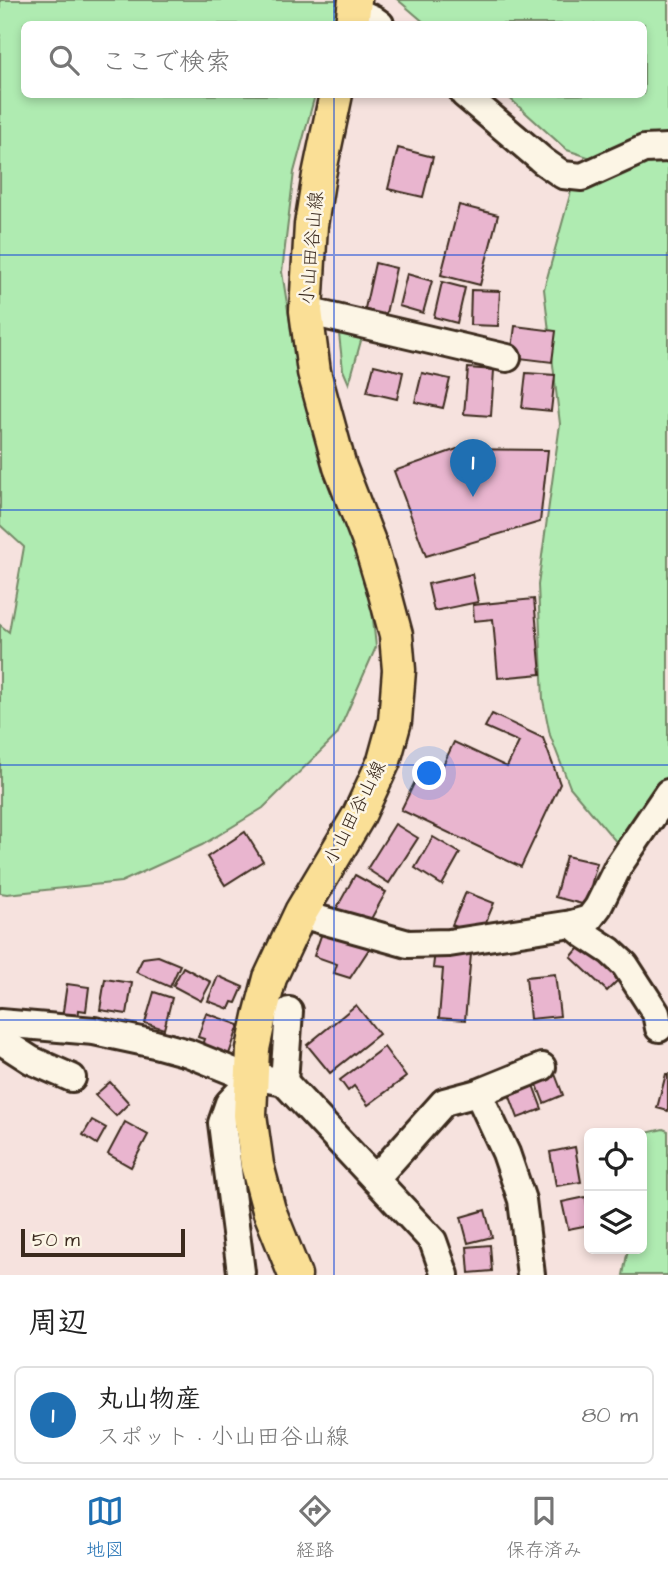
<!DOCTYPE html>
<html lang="ja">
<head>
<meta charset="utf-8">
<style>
	:root { --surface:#fff; --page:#f2f2f2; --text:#222; --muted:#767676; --line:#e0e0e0; --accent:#1f6fb2 }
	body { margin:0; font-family:"Architects Daughter","Klee One",sans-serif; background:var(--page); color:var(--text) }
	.controls { position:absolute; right:21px; bottom:21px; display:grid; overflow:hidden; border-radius:10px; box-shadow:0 4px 10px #0003 }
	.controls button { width:63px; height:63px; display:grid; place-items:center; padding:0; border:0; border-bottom:2px solid var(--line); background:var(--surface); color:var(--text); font:35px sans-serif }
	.scale { position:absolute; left:21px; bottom:18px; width:164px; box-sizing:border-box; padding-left:7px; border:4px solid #3b2a1e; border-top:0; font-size:19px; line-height:24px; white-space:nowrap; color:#3b2a1e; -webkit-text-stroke:5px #fcf5e5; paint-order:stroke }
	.you { position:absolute; left:430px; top:774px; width:24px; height:24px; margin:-18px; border:5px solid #fff; border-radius:50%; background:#1a73e8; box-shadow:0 0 0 10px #1a73e833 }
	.badge { display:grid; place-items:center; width:46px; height:46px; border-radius:50%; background:var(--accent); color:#fff; font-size:23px; font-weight:700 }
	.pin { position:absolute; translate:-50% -58px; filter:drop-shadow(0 2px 4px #0008) }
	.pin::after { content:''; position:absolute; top:37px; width:24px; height:21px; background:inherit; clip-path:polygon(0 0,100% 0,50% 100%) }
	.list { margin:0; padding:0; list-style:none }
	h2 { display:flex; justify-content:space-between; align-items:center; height:91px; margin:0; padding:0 28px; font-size:30px }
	h2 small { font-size:23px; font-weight:400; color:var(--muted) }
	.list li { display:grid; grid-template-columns:46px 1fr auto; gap:21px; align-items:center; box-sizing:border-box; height:98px; margin:0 14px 14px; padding:0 14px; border:2px solid var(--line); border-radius:10px }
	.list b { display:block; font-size:26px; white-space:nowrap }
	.list p { margin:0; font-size:23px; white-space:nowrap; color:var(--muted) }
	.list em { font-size:23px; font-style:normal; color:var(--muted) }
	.icon { flex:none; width:38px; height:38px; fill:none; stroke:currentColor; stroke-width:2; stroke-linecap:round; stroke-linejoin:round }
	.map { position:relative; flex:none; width:668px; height:1275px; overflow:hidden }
	.search { position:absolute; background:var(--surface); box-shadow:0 4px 10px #0003; left:21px; right:21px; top:21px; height:77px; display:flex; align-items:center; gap:18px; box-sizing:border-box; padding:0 24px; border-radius:10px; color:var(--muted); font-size:26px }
	.sheet { height:203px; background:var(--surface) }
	nav { display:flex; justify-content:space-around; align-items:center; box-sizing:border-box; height:98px; border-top:2px solid var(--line); background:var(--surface); font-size:19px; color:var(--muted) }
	nav a { display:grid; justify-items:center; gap:4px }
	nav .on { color:var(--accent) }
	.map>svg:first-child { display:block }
	.green { fill:#afebb1; stroke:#758a68; stroke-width:2 }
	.building { fill:#e9b5cf; stroke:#3b2a1e; stroke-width:2 }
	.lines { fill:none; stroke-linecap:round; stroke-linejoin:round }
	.minor-casing { stroke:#3b2a1e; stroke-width:32 }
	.major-casing { stroke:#3b2a1e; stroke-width:37 }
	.minor { stroke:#fcf5e5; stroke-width:26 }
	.major { stroke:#fadf96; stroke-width:32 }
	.grid { fill:none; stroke:#1d4ed8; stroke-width:2; stroke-opacity:0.55 }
	.labels { text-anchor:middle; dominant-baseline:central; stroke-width:5; stroke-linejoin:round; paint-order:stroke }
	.street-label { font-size:19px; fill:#3b2a1e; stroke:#fcf5e5 }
</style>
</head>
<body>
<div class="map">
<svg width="668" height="1275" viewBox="0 0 668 1275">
	<rect width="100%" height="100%" fill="#f6e2de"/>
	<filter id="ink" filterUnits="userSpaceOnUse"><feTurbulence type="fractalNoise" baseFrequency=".0143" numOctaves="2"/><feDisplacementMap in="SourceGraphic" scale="14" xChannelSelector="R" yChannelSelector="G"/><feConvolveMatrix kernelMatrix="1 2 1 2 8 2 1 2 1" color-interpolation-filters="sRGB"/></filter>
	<g filter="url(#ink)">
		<g class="green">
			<polygon points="0,0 337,0 337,17 335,24 24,24 24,94 315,95 294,172 282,272 294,348 314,427 339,505 370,591 376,647 337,735 263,808 202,845 121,882 7,894 0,893 0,625 9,632 24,547 0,525"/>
			<polygon points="398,0 668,0 668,137 636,140 591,158 567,150 506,95 644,94 644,24 426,24"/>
			<polygon points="668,161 668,776 617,843 570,787 550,735 543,700 538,585 560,424 544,289 573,184 646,162"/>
			<polygon points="339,334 362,337 349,384 343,370"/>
			<polygon points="663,1129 668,1131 668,1275 623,1275 628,1249 642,1249 642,1134"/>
		</g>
		<g class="building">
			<polygon points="398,148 433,157 423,197 388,189"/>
			<polygon points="459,205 498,215 480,285 441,275"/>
			<polygon points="375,263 396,268 385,318 364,313"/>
			<polygon points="407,274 432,281 423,313 399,306"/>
			<polygon points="442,282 465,288 457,323 434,317"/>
			<polygon points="471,290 500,291 498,326 470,325"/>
			<polygon points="515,326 556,331 552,362 511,357"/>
			<polygon points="374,365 403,372 397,399 367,392"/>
			<polygon points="468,368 494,370 491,416 464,414"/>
			<polygon points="422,373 450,379 443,408 415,402"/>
			<polygon points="526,373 555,375 551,411 522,408"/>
			<polygon points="457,449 548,450 540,522 426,556 394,471"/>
			<polygon points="472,574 478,602 434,611 428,584"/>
			<polygon points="534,599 541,674 498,678 493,619 474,621 473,605"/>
			<polygon points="492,714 543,738 560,784 521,867 401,810 427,757 443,765 454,742 507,767 519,742 485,727"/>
			<polygon points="395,824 418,838 389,883 367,869"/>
			<polygon points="245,832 263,861 225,885 207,857"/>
			<polygon points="433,837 460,853 442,885 415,868"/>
			<polygon points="566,856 597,863 586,905 555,897"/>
			<polygon points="355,875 386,892 366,928 335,911"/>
			<polygon points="466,892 494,903 480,936 452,925"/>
			<polygon points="324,927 373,943 350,978 334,973 337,964 314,956"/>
			<polygon points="584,942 621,977 607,991 571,957"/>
			<polygon points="435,951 471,954 465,1020 439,1018 443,969 433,968"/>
			<polygon points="158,956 180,965 170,987 136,972 143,958"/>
			<polygon points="183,967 211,982 201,1001 173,986"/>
			<polygon points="555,974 560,1016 530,1019 526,977"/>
			<polygon points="218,976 243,987 236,1003 232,1002 229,1009 208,1001"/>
			<polygon points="105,979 132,983 127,1014 100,1010"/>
			<polygon points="67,984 89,987 86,1011 79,1010 78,1021 62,1018"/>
			<polygon points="154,992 172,998 164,1029 145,1023"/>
			<polygon points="356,1005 379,1034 330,1073 307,1045"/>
			<polygon points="206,1013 239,1025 229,1054 202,1045 204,1039 198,1037"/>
			<polygon points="384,1047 406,1077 368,1105 354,1086 348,1091 340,1080"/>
			<polygon points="555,1074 563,1095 544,1103 536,1082"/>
			<polygon points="666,1074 668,1074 668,1111 657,1108"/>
			<polygon points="110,1082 129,1103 116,1116 95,1095"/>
			<polygon points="533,1085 542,1109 518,1118 509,1094"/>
			<polygon points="92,1120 106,1128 97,1144 83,1135"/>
			<polygon points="125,1122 148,1135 131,1167 108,1154"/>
			<polygon points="575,1147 581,1182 556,1186 550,1152"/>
			<polygon points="586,1197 589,1225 568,1229 562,1202"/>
			<polygon points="485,1210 492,1237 468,1243 461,1217"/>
			<polygon points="490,1245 492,1271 469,1273 467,1247"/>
		</g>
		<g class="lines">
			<g class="minor-casing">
				<g id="minor">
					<polyline points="355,11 373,19 380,24"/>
					<polyline points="464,94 543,161 563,175 582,177 644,149 668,148"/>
					<polyline points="306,311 507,358"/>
					<polyline points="301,912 315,918 408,944 449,943 572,924 589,919 598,907 619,865 668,793"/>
					<polyline points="572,924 584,934 610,951 625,965 656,1013 659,1028"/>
					<polyline points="0,1023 94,1031 155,1044 188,1053 252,1079 268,1079 284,1082 433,1241 445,1275"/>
					<polyline points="0,1040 31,1060 72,1078"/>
					<polyline points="284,1082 289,1011"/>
					<polyline points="478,1093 506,1153 522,1200 531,1275"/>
					<polyline points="375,1179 444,1102 478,1093 542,1067"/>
					<polyline points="241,1272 222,1123 229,1103 252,1079"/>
				</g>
			</g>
			<g class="major-casing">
				<g id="major">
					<polyline points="352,24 355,0"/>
					<polyline points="295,1275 269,1210 257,1165 250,1115 253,1049 260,1016 270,978 301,912 359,815 384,761 395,721 399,670 396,635 384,590 371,547 340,467 314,372 306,311 311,225 319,175 336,94"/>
				</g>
			</g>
			<use href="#minor" class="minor"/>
			<use href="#major" class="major"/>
		</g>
	</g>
	<path class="grid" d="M334,0V24M334,94V1275M0,255H668M0,510H668M0,765H668M0,1020H668"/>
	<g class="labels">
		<g class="street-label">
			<text transform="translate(312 248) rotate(-85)">小山田谷山線</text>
			<text transform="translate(355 813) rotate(-63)">小山田谷山線</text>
		</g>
	</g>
</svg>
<div class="controls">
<button><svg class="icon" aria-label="locate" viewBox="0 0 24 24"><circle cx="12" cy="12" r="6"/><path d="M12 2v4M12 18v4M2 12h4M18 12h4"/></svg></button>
<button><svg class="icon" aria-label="layers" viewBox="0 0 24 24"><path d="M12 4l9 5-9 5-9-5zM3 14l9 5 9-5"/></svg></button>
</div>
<div class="scale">50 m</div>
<div class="you"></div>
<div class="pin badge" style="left:473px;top:497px">1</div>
<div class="search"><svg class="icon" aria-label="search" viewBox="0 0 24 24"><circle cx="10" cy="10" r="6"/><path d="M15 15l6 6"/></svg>ここで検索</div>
</div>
<section class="sheet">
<h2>周辺<small></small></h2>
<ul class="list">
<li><span class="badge">1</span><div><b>丸山物産</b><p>スポット · 小山田谷山線</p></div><em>80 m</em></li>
</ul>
</section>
<nav>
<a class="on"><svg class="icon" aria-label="map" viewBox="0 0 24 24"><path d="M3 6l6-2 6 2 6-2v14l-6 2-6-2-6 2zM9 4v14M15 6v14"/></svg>地図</a>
<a><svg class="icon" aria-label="directions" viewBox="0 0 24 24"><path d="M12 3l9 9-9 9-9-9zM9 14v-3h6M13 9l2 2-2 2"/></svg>経路</a>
<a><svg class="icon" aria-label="saved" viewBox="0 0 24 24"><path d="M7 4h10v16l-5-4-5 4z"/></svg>保存済み</a>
</nav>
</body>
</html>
